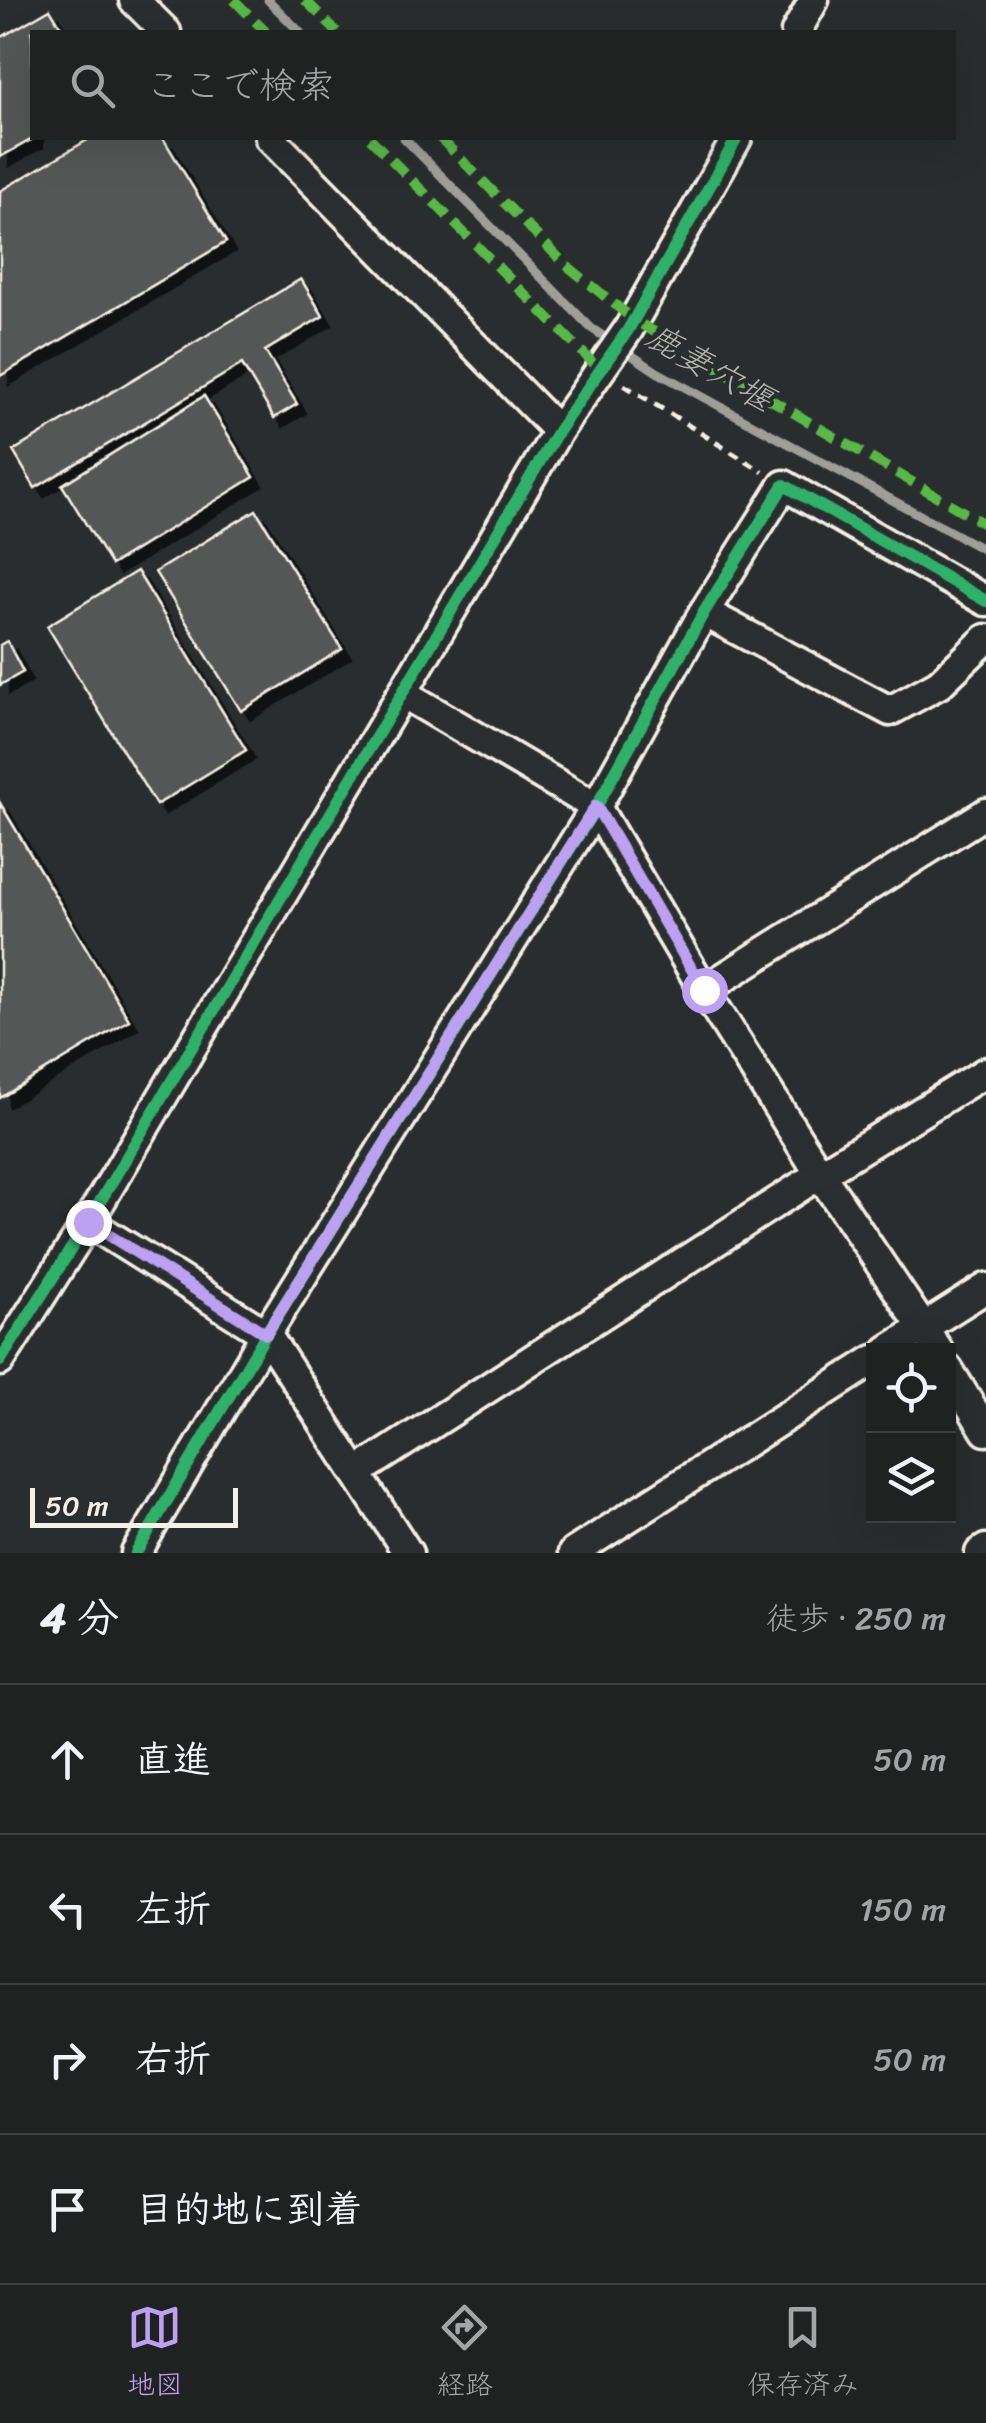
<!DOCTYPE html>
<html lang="ja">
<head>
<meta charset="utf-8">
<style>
	:root { --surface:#202222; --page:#282a2a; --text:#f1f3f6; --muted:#a2a4a5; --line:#3d3f40; --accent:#bca0f2 }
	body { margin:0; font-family:Sriracha,"Klee One",sans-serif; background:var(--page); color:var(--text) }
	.controls { position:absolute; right:30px; bottom:30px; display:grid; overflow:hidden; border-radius:0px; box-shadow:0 10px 40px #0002 }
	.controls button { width:90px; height:90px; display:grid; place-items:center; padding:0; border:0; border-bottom:2px solid var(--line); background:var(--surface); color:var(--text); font:50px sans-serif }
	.scale { position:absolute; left:30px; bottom:25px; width:208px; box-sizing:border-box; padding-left:10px; border:5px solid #f4f1e8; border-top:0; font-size:28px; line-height:35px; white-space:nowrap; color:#f4f1e8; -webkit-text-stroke:8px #2a2d2e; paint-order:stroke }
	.stop { position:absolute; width:30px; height:30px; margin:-22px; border:8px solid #bca0f2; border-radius:50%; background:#fff }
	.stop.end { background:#bca0f2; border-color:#fff; box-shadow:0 2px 10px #0008 }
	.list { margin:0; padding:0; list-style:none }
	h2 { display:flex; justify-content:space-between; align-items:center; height:130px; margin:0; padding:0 40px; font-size:42px }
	h2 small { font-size:32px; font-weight:400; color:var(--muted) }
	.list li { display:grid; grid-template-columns:65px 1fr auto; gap:30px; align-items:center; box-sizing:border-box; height:150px; padding:0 40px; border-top:2px solid var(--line) }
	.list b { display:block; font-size:38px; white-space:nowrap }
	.list em { font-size:32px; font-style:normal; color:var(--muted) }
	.icon { flex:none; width:55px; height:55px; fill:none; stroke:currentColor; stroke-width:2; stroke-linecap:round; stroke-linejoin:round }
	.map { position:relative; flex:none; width:986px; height:1553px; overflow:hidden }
	.search { position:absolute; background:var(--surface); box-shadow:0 10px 40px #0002; left:30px; right:30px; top:30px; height:110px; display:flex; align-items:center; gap:25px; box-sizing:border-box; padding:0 35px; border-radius:0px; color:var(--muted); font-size:38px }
	.sheet { height:730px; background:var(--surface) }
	nav { display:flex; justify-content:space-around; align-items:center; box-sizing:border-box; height:140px; border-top:2px solid var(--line); background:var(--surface); font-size:28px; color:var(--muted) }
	nav a { display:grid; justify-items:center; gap:5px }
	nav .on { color:var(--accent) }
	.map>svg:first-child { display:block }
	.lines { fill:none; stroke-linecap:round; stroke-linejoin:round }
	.stream { stroke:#9f9f9a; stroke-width:9 }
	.building { fill:#555756; stroke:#f4f1e8; stroke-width:2.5; filter:url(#shadow) }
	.minor-casing { stroke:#f4f1e8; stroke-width:35 }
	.path { stroke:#f4f1e8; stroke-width:5; stroke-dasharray:10 8; stroke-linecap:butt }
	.minor { stroke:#2a2d2e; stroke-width:28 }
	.quiet { stroke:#58b947; stroke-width:10; stroke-dasharray:20 10; stroke-linecap:butt }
	.cycleway-casing { stroke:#2a2d2e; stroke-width:19 }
	.cycleway { stroke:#2db169; stroke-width:12 }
	.route { stroke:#bca0f2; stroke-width:12 }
	.labels { text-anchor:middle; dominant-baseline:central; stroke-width:8; stroke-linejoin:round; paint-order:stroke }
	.water-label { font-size:35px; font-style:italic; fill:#b5b3ae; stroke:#2a2d2e }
</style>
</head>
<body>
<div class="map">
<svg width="986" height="1553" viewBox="0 0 986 1553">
	<defs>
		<filter id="shadow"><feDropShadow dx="9" dy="9" stdDeviation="0" flood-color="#0009"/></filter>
	</defs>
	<rect width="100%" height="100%" fill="#2a2d2e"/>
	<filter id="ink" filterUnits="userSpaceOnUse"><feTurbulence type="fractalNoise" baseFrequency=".01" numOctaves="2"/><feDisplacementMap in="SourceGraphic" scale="20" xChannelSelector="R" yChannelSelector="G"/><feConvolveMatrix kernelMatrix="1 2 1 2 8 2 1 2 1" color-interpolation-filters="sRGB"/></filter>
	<g filter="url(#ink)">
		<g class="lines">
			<g class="stream">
				<polyline points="268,0 300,32"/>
				<polyline points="404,138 591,328 657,372 986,551"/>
			</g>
		</g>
		<g class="building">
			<polygon points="50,9 64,32 32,32 34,138 0,157 0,38"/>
			<polygon points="91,138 163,138 226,242 0,376 0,191"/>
			<polygon points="301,279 323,316 265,351 297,404 274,418 242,364 35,488 13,451"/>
			<polygon points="204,396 254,477 111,565 62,485"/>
			<polygon points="256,510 342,649 241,711 155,572"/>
			<polygon points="137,571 246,750 156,805 47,626"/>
			<polygon points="7,641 23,672 0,685 0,645"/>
			<polygon points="0,803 129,1020 0,1098"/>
		</g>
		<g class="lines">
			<g class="minor-casing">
				<g id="minor">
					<polyline points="134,0 166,32"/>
					<polyline points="796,32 814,0"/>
					<polyline points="270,138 558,431"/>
					<polyline points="704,612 890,711 939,684 986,639"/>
					<polyline points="404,694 596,807 704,990 820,1174 938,1350"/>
					<polyline points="704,990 986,813"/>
					<polyline points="88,1222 266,1334 408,1553"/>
					<polyline points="888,1350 986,1288"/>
					<polyline points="0,1361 88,1222 558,431 628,330 737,138"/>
					<polyline points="948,1369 986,1431"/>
					<polyline points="356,1473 820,1174 986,1072"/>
					<polyline points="136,1553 266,1334 596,807 704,612 784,485 986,601"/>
					<polyline points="573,1553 874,1360"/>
					<polyline points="980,1553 986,1549"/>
				</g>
			</g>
			<polyline class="path" points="624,385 763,472"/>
			<use href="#minor" class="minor"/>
			<g class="quiet">
				<polyline points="234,0 266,32"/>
				<polyline points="305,0 337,32"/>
				<polyline points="370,138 600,370"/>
				<polyline points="440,138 565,264 634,320 986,525"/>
			</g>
			<g class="cycleway-casing">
				<g id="cycleway">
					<polyline points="0,1361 88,1222 558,431 628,330 737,138"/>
					<polyline points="136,1553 266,1334 596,807 704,612 784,485 986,601"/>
				</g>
			</g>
			<use href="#cycleway" class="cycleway"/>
		</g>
	</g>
	<g class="lines" filter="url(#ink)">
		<polyline class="route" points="88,1222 266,1334 596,806 704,990"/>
	</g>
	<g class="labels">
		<g class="water-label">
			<text transform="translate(710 367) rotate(30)">鹿妻穴堰</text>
		</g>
	</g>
</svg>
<div class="controls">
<button><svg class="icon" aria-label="locate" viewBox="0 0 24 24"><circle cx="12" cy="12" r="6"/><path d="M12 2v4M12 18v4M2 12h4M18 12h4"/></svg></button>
<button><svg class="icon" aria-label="layers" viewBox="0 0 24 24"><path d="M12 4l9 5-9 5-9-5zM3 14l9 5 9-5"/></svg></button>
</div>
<div class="scale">50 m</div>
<div class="stop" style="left:704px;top:990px"></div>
<div class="stop end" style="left:88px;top:1222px"></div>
<div class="search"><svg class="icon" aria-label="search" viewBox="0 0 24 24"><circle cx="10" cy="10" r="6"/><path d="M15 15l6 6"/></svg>ここで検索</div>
</div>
<section class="sheet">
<h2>4 分<small>徒歩 · 250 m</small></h2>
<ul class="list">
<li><svg class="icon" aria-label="ahead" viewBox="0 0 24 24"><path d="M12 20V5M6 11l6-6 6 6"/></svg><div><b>直進</b></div><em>50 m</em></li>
<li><svg class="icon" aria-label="left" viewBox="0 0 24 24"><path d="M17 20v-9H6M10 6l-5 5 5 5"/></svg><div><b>左折</b></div><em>150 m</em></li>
<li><svg class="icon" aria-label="right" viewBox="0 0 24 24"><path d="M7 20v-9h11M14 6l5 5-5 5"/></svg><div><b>右折</b></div><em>50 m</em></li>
<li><svg class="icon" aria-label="arrive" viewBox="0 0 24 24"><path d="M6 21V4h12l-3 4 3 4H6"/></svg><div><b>目的地に到着</b></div></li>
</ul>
</section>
<nav>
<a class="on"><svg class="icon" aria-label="map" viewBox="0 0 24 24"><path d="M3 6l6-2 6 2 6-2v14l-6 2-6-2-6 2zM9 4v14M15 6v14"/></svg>地図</a>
<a><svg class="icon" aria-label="directions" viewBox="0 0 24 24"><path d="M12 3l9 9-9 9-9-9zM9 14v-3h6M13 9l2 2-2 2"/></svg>経路</a>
<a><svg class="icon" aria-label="saved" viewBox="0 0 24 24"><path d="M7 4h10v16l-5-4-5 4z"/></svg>保存済み</a>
</nav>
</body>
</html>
